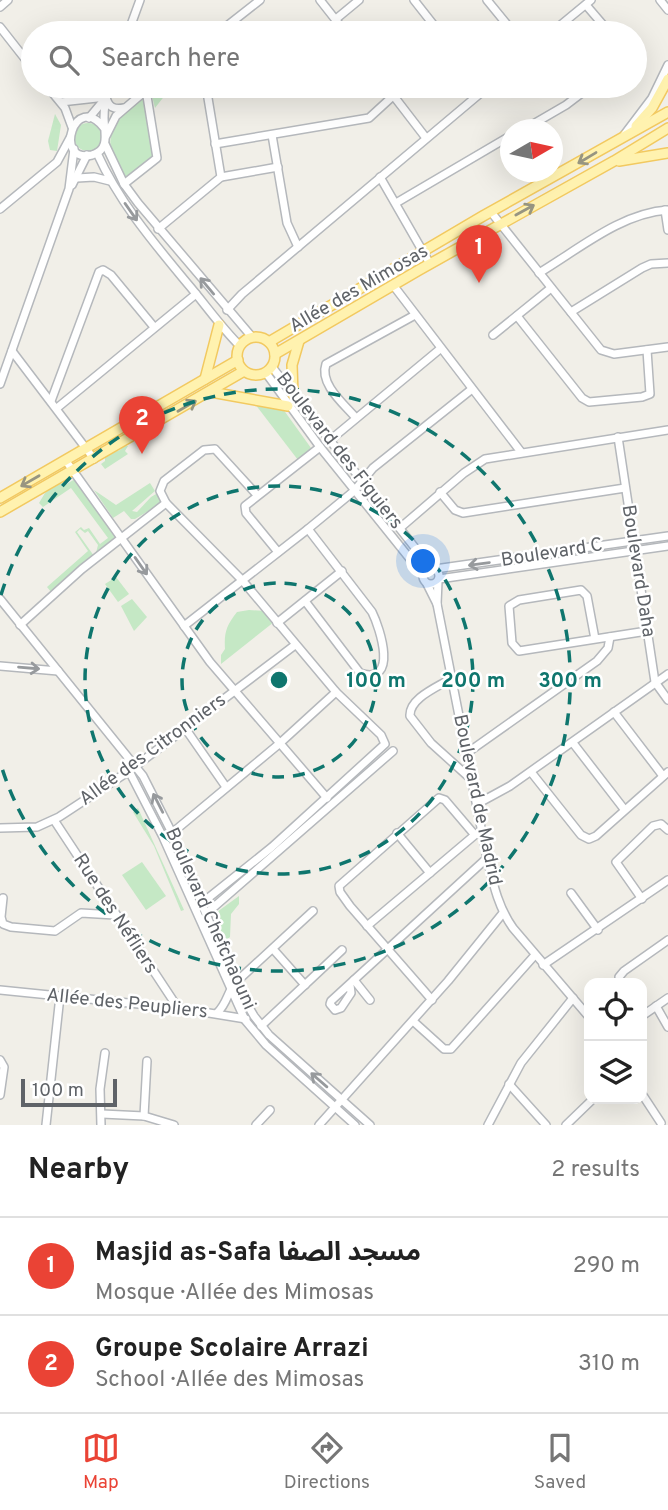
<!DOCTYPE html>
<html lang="en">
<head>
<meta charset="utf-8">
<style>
	:root { --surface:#fff; --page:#f6f6f6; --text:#222; --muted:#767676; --line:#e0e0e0; --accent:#ea4335 }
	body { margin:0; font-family:Overpass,"Noto Sans Arabic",sans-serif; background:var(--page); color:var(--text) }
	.controls { position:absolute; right:21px; bottom:21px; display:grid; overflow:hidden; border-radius:14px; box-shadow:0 7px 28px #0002 }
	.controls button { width:63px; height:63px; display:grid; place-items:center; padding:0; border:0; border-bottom:2px solid var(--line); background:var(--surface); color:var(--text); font:35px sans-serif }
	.compass { position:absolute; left:500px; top:119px; width:63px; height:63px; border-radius:50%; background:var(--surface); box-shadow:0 7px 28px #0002; rotate:81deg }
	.scale { position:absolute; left:21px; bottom:18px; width:96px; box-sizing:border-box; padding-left:7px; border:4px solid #5f6368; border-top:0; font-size:19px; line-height:24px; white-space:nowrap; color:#5f6368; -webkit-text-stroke:5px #fff; paint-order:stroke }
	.you { position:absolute; left:424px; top:562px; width:24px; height:24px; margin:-18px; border:5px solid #fff; border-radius:50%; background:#1a73e8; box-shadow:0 0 0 10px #1a73e833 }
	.badge { display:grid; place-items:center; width:46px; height:46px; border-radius:50%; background:var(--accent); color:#fff; font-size:23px; font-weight:700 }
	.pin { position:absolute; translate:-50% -58px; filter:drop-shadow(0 2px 4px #0008) }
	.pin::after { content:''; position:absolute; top:37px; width:24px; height:21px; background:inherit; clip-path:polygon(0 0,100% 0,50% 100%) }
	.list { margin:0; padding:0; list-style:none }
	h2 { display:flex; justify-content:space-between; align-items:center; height:91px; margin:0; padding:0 28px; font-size:30px }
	h2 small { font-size:23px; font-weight:400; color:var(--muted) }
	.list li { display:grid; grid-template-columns:46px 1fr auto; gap:21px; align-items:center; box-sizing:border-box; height:98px; padding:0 28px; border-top:2px solid var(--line) }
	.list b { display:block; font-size:26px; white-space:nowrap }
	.list p { margin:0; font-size:23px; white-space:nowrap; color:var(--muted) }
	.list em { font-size:23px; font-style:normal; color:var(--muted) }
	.icon { flex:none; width:38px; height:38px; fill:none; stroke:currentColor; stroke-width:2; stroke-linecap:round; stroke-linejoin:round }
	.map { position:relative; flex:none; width:668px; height:1125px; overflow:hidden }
	.search { position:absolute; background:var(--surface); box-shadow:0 7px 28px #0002; left:21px; right:21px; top:21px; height:77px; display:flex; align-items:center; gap:18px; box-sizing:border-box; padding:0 24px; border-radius:38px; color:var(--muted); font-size:26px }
	.sheet { height:287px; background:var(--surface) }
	nav { display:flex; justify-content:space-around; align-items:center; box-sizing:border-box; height:98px; border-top:2px solid var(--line); background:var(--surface); font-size:19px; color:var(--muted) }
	nav a { display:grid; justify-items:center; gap:4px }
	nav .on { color:var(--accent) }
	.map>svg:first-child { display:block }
	.green { fill:#c5e8c5 }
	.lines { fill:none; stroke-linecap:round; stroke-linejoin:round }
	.minor-casing { stroke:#b5b8bc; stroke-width:10 }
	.major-casing { stroke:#f2c960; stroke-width:12 }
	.minor { stroke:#fff; stroke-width:7 }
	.major { stroke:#fff2af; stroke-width:9 }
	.oneway { stroke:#979581 }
	.oneway2 { stroke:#979a9d }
	.ring { fill:none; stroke:#0f766e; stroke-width:3.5; stroke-dasharray:12 9 }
	.labels { text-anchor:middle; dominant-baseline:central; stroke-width:5; stroke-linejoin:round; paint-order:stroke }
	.street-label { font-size:19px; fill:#5f6368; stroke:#fff }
	.centre { fill:#0f766e; stroke:#fff; stroke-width:3.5 }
	.ring-label { font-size:21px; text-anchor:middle; font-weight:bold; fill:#0f766e; stroke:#fff; stroke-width:5; stroke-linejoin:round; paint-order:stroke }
</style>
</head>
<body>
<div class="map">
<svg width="668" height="1125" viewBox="0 0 668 1125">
	<rect width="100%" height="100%" fill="#f1efe8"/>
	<g class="green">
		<polygon points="161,86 176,86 169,90 155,108 151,92"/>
		<path d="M144,97L156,156L125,179C121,170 115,162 112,153C104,128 127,110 144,97Z"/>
		<polygon points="55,114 61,125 57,151 50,150 48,141"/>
		<circle cx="88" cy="137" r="14"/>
		<polygon points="255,404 283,409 311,448 298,460"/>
		<polygon points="123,445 128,446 125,451 128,454 105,469 101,464 105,461 105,455 120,450"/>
		<path d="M75,479L117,537L96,553L98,545L88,531L85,533L80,529L77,532L94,556L52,593L47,587L88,551L75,532L81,527L84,530L89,528L100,544L108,538L71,488L43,507L39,503L45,493C50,489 55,483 61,482L65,485Z"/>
		<path d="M150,483L155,491C147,498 140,504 132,511L137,512L151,497L156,494L161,501L160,504L135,519H131L124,511L113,518L94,490L116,505Z"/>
		<polygon points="116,577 129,594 118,602 105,584"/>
		<polygon points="132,599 147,617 134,631 121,606"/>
		<path d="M249,610L266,611L274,622L221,664V655L225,649C224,633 226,626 237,612Z"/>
		<polygon points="138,808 184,910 181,911 154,846 133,812"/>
		<polygon points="142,862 166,896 146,910 122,875"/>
		<polygon points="239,896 239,904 231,914 230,937 223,943 214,917 217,912"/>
	</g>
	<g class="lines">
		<g class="minor-casing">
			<g id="minor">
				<polyline points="320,0 346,33"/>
				<polyline points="414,0 440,33"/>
				<polyline points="487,0 514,33"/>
				<polyline points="660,0 668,10"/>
				<polyline points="586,5 610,33"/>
				<polyline points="0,7 8,0"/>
				<polyline points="336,19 359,0"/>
				<polyline points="0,27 33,69"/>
				<polyline points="128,33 140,0"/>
				<polyline points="218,33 260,0"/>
				<polyline points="551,33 591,0"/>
				<polyline points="47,86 65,108 72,127"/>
				<polyline points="386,86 426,138"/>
				<path d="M106,97C108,107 114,110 124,108"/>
				<polyline points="61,102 106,97"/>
				<polyline points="89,118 104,100"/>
				<path d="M104,128C75,90 52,164 92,155C111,150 104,131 104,118C104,107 106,96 109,86"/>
				<polyline points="523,130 566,105 591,86"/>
				<polyline points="272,135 287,223 298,247"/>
				<polyline points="624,135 652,98 668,65"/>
				<polyline points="106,136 116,116 151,86"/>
				<polyline points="105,144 124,184 138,203 252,337"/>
				<polyline points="215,144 369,118 393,96"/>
				<path d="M97,153C119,202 153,242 187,283C205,304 220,326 240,346"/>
				<polyline points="221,177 278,167"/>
				<polyline points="380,177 430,264"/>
				<polyline points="77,178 94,177 110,181"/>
				<polyline points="124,184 157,158 146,90"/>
				<polyline points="72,185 87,155"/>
				<polyline points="396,203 510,136"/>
				<polyline points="0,209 57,162 70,138"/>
				<polyline points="665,210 668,230"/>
				<polyline points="491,212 601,350 614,354 668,347"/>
				<polyline points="158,229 221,177 206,86"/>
				<path d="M539,273C579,249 621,213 668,210"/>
				<polyline points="393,285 521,452"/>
				<polyline points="227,310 242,294 489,86"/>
				<polyline points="571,312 642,268 651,264 668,263"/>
				<polyline points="517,316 582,398 589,402 642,397 650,394 647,350"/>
				<polyline points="493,335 551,288"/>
				<polyline points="12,351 94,459"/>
				<polyline points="272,367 431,568"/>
				<polyline points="266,373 320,447 423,575"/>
				<polyline points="0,384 69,189 74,149"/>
				<polyline points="51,401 99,272 103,270 111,275 154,327"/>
				<polyline points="57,408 196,294"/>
				<path d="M356,418C344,404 319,384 326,364L415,315"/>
				<polyline points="618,437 655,682 668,700"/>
				<polyline points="329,441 440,349"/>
				<polyline points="66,461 210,662 327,798"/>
				<polyline points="440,492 455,510 463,513 625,488"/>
				<polyline points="400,528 464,473 485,459 668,430"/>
				<polyline points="278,552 246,513 245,506 320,447"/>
				<circle cx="431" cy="576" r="8"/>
				<polyline points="435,569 668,536"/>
				<polyline points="439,579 668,546"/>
				<path d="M438,581L437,604L487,858C493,883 498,907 513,928L589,1017"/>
				<polyline points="427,584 437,604"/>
				<polyline points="0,599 143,776 172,833 235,983 254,1016 269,1035 370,1125"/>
				<path d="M305,601L360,673C399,686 380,628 372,612L308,529"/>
				<polyline points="277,623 342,571"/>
				<polyline points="20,625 82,569 166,503"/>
				<polyline points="184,626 308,529 354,491 373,468 472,389"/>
				<polyline points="595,639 587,596 581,590 519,600 509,606 512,643 519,651 647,631"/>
				<polyline points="0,666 58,671"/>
				<path d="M452,678C438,687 409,698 410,716L431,743L472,780"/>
				<polyline points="614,712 663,776"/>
				<polyline points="185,728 226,787"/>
				<polyline points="573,743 624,809"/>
				<polyline points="467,753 597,661 608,648 610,637"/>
				<polyline points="128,759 129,771 163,837 245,1020 266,1045 355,1125"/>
				<polyline points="531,772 581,835 589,839 596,836 668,772"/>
				<polyline points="477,804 510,786 668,674"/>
				<polyline points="54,820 178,1008"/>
				<polyline points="0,828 37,827 59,817 129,771 295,645"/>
				<polyline points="172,833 279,744 336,692"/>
				<polyline points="397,833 430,873"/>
				<polyline points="571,893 598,930"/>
				<polyline points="3,898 1,917 3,924 11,927 55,931 81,913 115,915"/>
				<polyline points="642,899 616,862 653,826 661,824 668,830"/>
				<polyline points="202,903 272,847 385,744 381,735 336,692 242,580 166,503 160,491 164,481 204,450 215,449 257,495"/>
				<polyline points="207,913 393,751"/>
				<polyline points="367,926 476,834"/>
				<polyline points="273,949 305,985"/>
				<polyline points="543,965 668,880"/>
				<polyline points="354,980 370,1000"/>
				<polyline points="620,983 619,977 624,971 668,940"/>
				<polyline points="350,985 351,993 341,1008 335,1010 330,1004 331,1001 487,858"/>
				<polyline points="0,990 178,1008 246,1019"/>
				<polyline points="432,1000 350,906 340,892 339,886 439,798 445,800 474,834"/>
				<polyline points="656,1006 668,1027"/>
				<path d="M217,1013C227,1004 227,993 235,983L313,911"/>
				<polyline points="642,1016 668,998"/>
				<polyline points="413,1021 444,1049 451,1049 535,955"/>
				<polyline points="261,1026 342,950"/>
				<polyline points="0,1060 4,1067 0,1095"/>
				<polyline points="509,1084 546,1125"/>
				<polyline points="642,1094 661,1123"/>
				<polyline points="102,1114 144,1116 174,1125"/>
				<polyline points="144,1116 147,1061"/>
				<polyline points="46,1125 60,996"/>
				<polyline points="101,1125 100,1089 105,1053"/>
				<polyline points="256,1125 270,1110"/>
				<polyline points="319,1125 448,981 503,913"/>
				<polyline points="488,1125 521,1063 573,998"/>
				<polyline points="566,1125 593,1099"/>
			</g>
		</g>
		<g class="major-casing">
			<g id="major">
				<polyline points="636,126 652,108 668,79"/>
				<polyline points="619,161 668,153"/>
				<circle cx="256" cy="356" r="19"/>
				<polyline points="269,342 483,216 668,112"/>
				<polyline points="275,354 419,270 614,161 668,128"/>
				<polyline points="205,379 219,325"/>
				<polyline points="211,392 288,406"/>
				<polyline points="293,394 292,365 299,341"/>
				<polyline points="0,498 238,360"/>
				<polyline points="0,512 244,371"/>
			</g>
		</g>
		<use href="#minor" class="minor"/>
		<use href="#major" class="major"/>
	</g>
	<defs><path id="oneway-shaft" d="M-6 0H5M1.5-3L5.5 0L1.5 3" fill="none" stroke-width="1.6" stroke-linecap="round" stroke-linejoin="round" transform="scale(1.75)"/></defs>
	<g class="oneway">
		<use href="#oneway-shaft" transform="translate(587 158) rotate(149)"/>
		<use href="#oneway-shaft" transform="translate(525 210) rotate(-29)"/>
		<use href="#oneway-shaft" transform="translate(187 406) rotate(-30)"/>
		<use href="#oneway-shaft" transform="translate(30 481) rotate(150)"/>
	</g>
	<g class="oneway2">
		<use href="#oneway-shaft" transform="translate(131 212) rotate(55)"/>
		<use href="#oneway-shaft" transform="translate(207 286) rotate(-130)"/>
		<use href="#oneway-shaft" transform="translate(479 564) rotate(172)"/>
		<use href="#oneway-shaft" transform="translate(141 566) rotate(55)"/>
		<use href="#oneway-shaft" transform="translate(29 668) rotate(5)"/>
		<use href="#oneway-shaft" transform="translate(158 803) rotate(-117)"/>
		<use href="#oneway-shaft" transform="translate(319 1080) rotate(-139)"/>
	</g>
	<g class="ring">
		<circle cx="279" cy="680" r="97"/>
		<circle cx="279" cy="680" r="194"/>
		<path d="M1 595A291 291 0 1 1 1 765"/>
	</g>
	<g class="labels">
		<g class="street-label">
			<text transform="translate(359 289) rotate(-30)">Allée des Mimosas</text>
			<text transform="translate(339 451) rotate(52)">Boulevard des Figuiers</text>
			<text transform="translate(552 553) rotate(-9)">Boulevard C</text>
			<text transform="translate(638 571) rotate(81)">Boulevard Daha</text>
			<text transform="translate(153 750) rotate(-36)">Allée des Citronniers</text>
			<text transform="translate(477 800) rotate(78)">Boulevard de Madrid</text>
			<text transform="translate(115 914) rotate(57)">Rue des Néfliers</text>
			<text transform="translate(210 919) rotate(66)">Boulevard Chefchaouni</text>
			<text transform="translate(127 1004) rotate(6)">Allée des Peupliers</text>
		</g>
	</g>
	<circle cx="279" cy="680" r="10" class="centre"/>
	<g class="ring-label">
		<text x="376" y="687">100 m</text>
		<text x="473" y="687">200 m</text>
		<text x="570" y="687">300 m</text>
	</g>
</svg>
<div class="controls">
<button><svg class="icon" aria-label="locate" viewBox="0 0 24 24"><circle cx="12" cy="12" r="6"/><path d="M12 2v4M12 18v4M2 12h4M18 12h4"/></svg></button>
<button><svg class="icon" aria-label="layers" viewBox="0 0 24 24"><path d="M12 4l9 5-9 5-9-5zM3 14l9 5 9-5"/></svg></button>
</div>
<svg class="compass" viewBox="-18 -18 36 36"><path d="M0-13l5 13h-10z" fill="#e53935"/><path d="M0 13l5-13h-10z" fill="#767676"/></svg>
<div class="scale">100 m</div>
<div class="you"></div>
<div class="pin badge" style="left:479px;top:283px">1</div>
<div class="pin badge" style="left:142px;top:454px">2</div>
<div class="search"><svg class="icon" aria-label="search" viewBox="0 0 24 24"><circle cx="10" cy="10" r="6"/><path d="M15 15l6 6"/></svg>Search here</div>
</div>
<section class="sheet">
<h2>Nearby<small>2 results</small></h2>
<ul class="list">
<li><span class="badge">1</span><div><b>Masjid as-Safa مسجد الصفا</b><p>Mosque · Allée des Mimosas</p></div><em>290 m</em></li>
<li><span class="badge">2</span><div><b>Groupe Scolaire Arrazi</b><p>School · Allée des Mimosas</p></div><em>310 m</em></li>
</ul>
</section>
<nav>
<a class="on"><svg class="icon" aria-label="map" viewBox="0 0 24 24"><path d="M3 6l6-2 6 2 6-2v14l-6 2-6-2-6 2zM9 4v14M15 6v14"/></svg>Map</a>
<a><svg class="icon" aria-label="directions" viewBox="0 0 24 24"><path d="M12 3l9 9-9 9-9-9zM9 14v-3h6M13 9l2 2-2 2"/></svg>Directions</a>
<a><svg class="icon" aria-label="saved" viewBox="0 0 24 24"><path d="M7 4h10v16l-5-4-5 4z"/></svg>Saved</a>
</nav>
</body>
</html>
